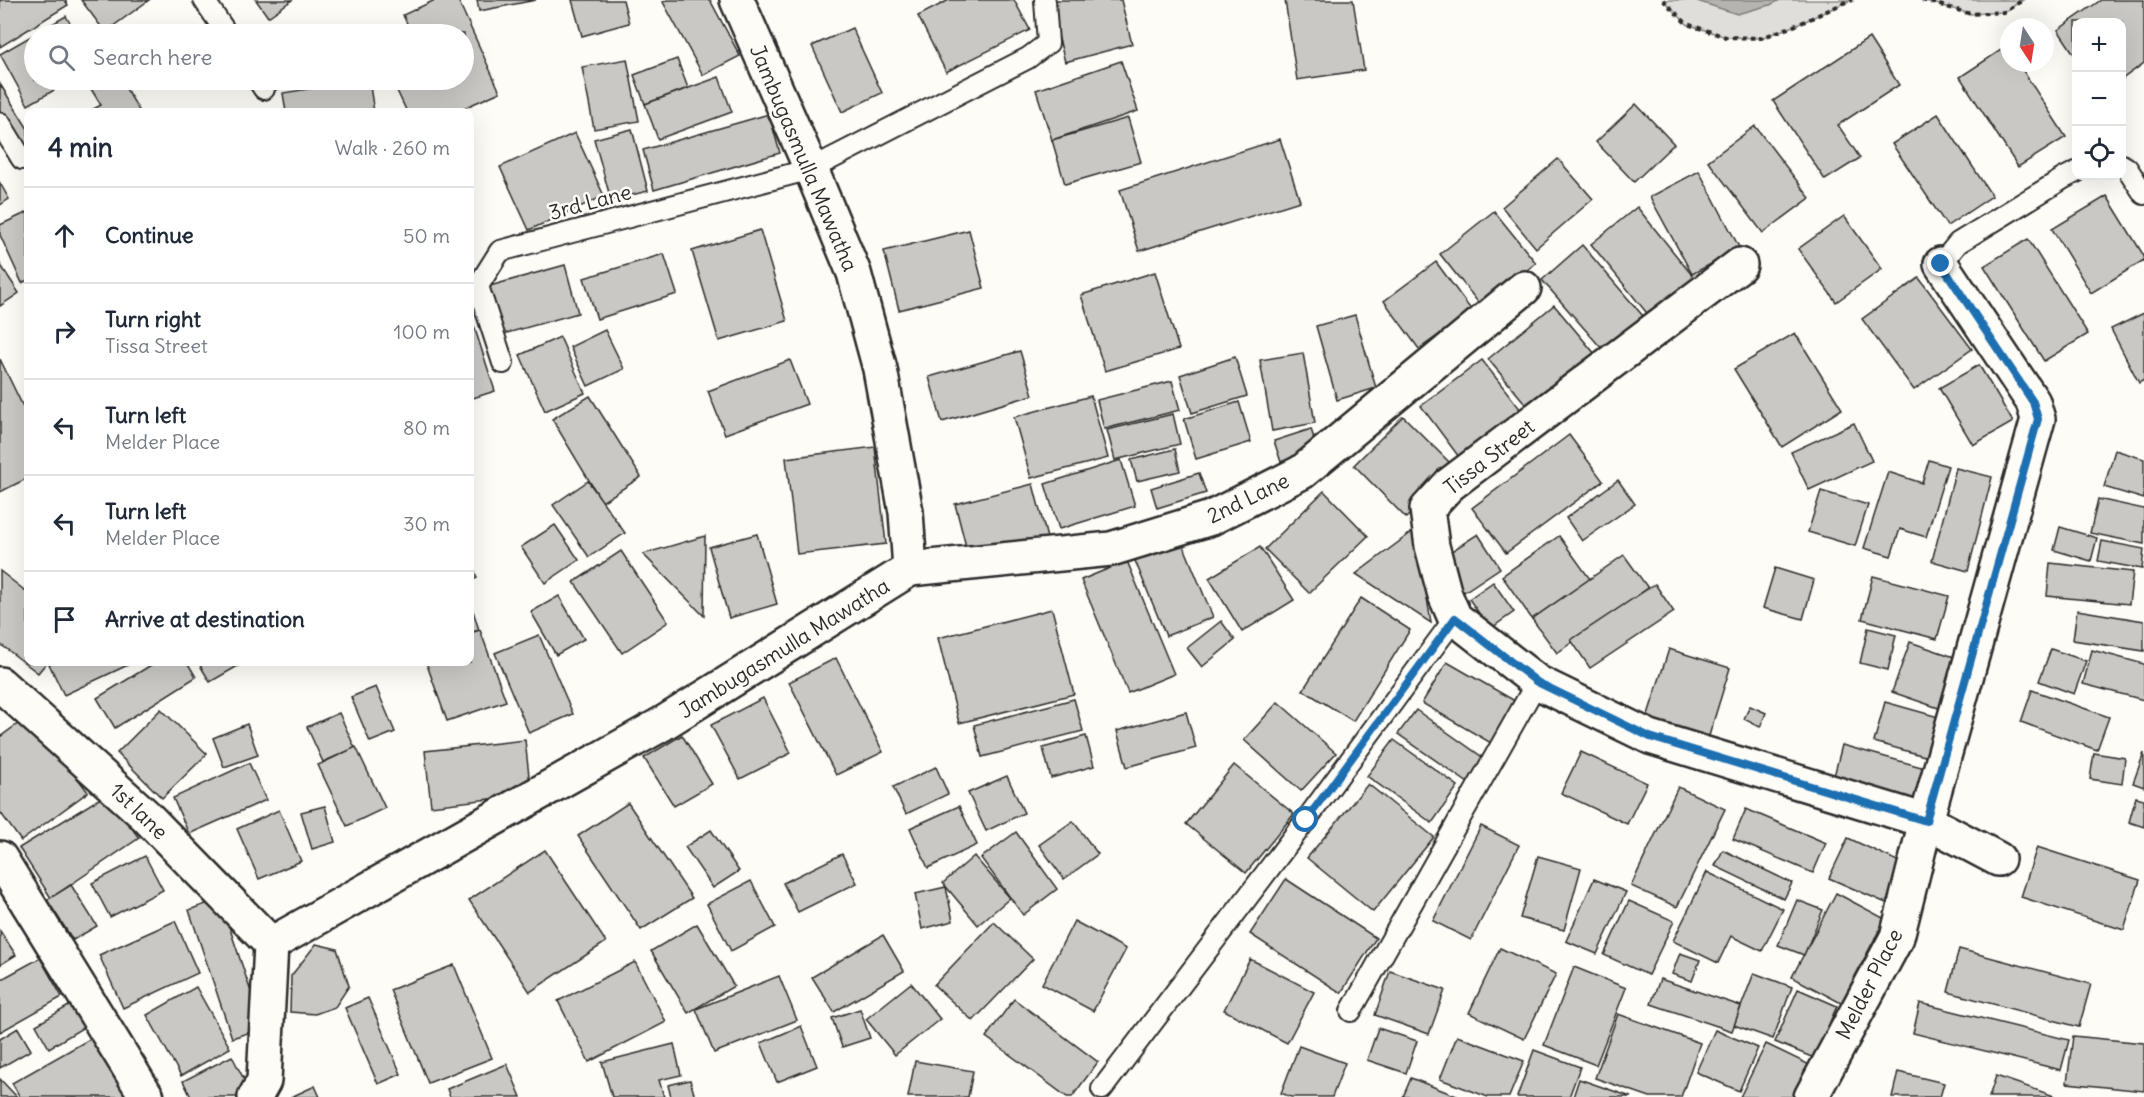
<!DOCTYPE html>
<html lang="en">
<head>
<meta charset="utf-8">
<style>
	:root { --surface:#fff; --page:#f2f2f3; --text:#1f2937; --muted:#747a83; --line:#e0e1e3 }
	body { margin:0; font-family:Delius,sans-serif; background:var(--page); color:var(--text) }
	.controls { position:absolute; right:18px; top:18px; display:grid; overflow:hidden; border-radius:12px; box-shadow:0 6px 24px #0002 }
	.controls button { width:54px; height:54px; display:grid; place-items:center; padding:0; border:0; border-bottom:2px solid var(--line); background:var(--surface); color:var(--text); font:30px sans-serif }
	.compass { position:absolute; left:2000px; top:18px; width:54px; height:54px; border-radius:50%; background:var(--surface); box-shadow:0 6px 24px #0002; rotate:168deg }
	.stop { position:absolute; width:18px; height:18px; margin:-14px; border:4px solid #1f6fb2; border-radius:50%; background:#fff }
	.stop.end { background:#1f6fb2; border-color:#fff; box-shadow:0 2px 6px #0008 }
	.list { margin:0; padding:0; list-style:none }
	h2 { display:flex; justify-content:space-between; align-items:center; height:78px; margin:0; padding:0 24px; font-size:26px }
	h2 small { font-size:20px; font-weight:400; color:var(--muted) }
	.list li { display:grid; grid-template-columns:39px 1fr auto; gap:18px; align-items:center; box-sizing:border-box; height:96px; padding:0 24px; border-top:2px solid var(--line) }
	.list b { display:block; font-size:22px; white-space:nowrap }
	.list p { margin:0; font-size:20px; white-space:nowrap; color:var(--muted) }
	.list em { font-size:20px; font-style:normal; color:var(--muted) }
	.icon { flex:none; width:33px; height:33px; fill:none; stroke:currentColor; stroke-width:2; stroke-linecap:round; stroke-linejoin:round }
	.map { position:relative; flex:none; width:2144px; height:1097px; overflow:hidden }
	.search { position:absolute; background:var(--surface); box-shadow:0 6px 24px #0002; left:24px; top:24px; width:450px; height:66px; display:flex; align-items:center; gap:15px; box-sizing:border-box; padding:0 21px; border-radius:33px; color:var(--muted); font-size:22px }
	.panel { position:absolute; background:var(--surface); box-shadow:0 6px 24px #0002; left:24px; top:108px; width:450px; height:558px; border-radius:12px }
	.map>svg:first-child { display:block }
	.green { fill:#dfdeda; stroke:#858482; stroke-width:1.5 }
	.water { fill:#b5b4b1; stroke:#7e7d7b; stroke-width:1.5 }
	.building { fill:#c9c8c4; stroke:#2b2b2b; stroke-width:1.5 }
	.lines { fill:none; stroke-linecap:round; stroke-linejoin:round }
	.lane-casing { stroke:#2b2b2b; stroke-width:24 }
	.street-casing { stroke:#2b2b2b; stroke-width:38 }
	.path { stroke:#2b2b2b; stroke-width:4; stroke-dasharray:4.5 4.5; stroke-linecap:butt }
	.lane { stroke:#fdfcf7; stroke-width:20 }
	.street { stroke:#fdfcf7; stroke-width:33 }
	.route { stroke:#1f6fb2; stroke-width:8 }
	.labels { text-anchor:middle; dominant-baseline:central; stroke-width:5; stroke-linejoin:round; paint-order:stroke }
	.street-label { font-size:21px; fill:#2b2b2b; stroke:#fdfcf7 }
</style>
</head>
<body>
<div class="map">
<svg width="2144" height="1097" viewBox="0 0 2144 1097">
	<rect width="100%" height="100%" fill="#fdfcf7"/>
	<filter id="ink" filterUnits="userSpaceOnUse"><feTurbulence type="fractalNoise" baseFrequency=".0167" numOctaves="2"/><feDisplacementMap in="SourceGraphic" scale="12" xChannelSelector="R" yChannelSelector="G"/><feConvolveMatrix kernelMatrix="1 2 1 2 8 2 1 2 1" color-interpolation-filters="sRGB"/></filter>
	<g filter="url(#ink)">
		<g class="green">
			<polygon points="1663,0 1853,0 1846,2 1799,24 1761,38 1726,37 1687,24"/>
			<polygon points="1922,0 2023,0 2004,12 1971,14"/>
		</g>
		<polygon class="water" points="1694,0 1780,0 1770,5 1737,14"/>
		<g class="building">
			<polygon points="0,0 65,0 68,5 0,47"/>
			<polygon points="81,0 149,0 105,32"/>
			<polygon points="256,0 292,0 268,17"/>
			<polygon points="435,0 458,0 500,92 455,112 407,112 392,80 464,80 464,34 412,34 403,15"/>
			<polygon points="477,0 536,0 479,11"/>
			<polygon points="572,0 623,0 629,23 582,36"/>
			<polygon points="667,0 710,0 740,56 703,75 663,2"/>
			<polygon points="949,0 1014,0 1030,30 946,72 918,16"/>
			<polygon points="1049,0 1121,0 1132,44 1065,62"/>
			<polygon points="1285,0 1353,0 1364,70 1297,80"/>
			<polygon points="2101,0 2144,0 2144,63 2122,79 2122,22 2076,22 2076,57 2058,30"/>
			<polygon points="66,16 76,34 34,34 34,80 72,80 28,105 0,54"/>
			<polygon points="852,28 882,93 842,112 812,46"/>
			<polygon points="1869,38 1899,85 1838,125 1860,158 1825,180 1773,101"/>
			<polygon points="2007,46 2009,63 2018,63 2066,137 2018,167 1960,77"/>
			<polygon points="627,59 639,121 594,129 582,67"/>
			<polygon points="677,59 688,88 645,104 634,75"/>
			<polygon points="1121,61 1138,111 1052,140 1036,90"/>
			<polygon points="719,77 732,112 658,139 645,104"/>
			<polygon points="107,80 121,80 140,112 88,112 101,105 91,89"/>
			<polygon points="268,80 298,80 273,91"/>
			<polygon points="363,80 369,80 374,112 286,112 283,93"/>
			<polygon points="0,84 28,129 28,154 12,164 0,144"/>
			<polygon points="1636,104 1674,144 1634,182 1596,142"/>
			<polygon points="769,114 780,153 654,190 643,150"/>
			<polygon points="1938,114 1992,196 1947,226 1892,144"/>
			<polygon points="1128,118 1141,162 1065,184 1052,140"/>
			<polygon points="1755,126 1810,198 1763,233 1708,161"/>
			<polygon points="632,129 648,191 611,200 594,139"/>
			<polygon points="575,133 604,196 529,230 500,167"/>
			<polygon points="1280,139 1300,201 1139,251 1120,190"/>
			<polygon points="1558,159 1593,199 1536,248 1502,207"/>
			<polygon points="1699,171 1740,249 1692,274 1650,197"/>
			<polygon points="0,183 9,199 0,205"/>
			<polygon points="2107,196 2144,256 2144,260 2091,293 2052,229"/>
			<polygon points="1637,207 1696,280 1650,317 1591,244"/>
			<polygon points="1494,211 1536,263 1481,306 1440,254"/>
			<polygon points="28,212 28,280 22,283 0,235 0,225"/>
			<polygon points="1844,216 1882,269 1836,302 1798,249"/>
			<polygon points="760,230 787,321 719,341 692,251"/>
			<polygon points="969,230 984,288 899,310 884,251"/>
			<polygon points="2028,239 2088,334 2044,361 1984,266"/>
			<polygon points="1582,245 1649,323 1609,357 1542,280"/>
			<polygon points="664,254 677,294 597,319 584,278"/>
			<polygon points="1436,262 1472,311 1419,349 1384,301"/>
			<polygon points="0,264 19,293 0,306"/>
			<polygon points="565,265 578,313 493,337 479,289"/>
			<polygon points="1155,272 1179,349 1105,371 1081,295"/>
			<polygon points="1919,278 1972,349 1914,390 1862,319"/>
			<polygon points="1554,305 1595,354 1529,408 1488,359"/>
			<polygon points="2144,313 2144,380 2139,383 2111,329"/>
			<polygon points="1355,315 1376,388 1337,400 1316,326"/>
			<polygon points="474,326 495,391 470,399 470,328"/>
			<polygon points="605,330 624,369 588,386 570,347"/>
			<polygon points="1795,333 1842,409 1782,447 1734,369"/>
			<polygon points="560,337 585,393 545,411 520,355"/>
			<polygon points="1020,351 1033,395 942,422 929,377"/>
			<polygon points="1303,353 1315,423 1272,431 1260,360"/>
			<polygon points="1235,357 1247,396 1192,413 1180,375"/>
			<polygon points="0,359 28,417 28,478 0,492"/>
			<polygon points="790,360 807,404 725,434 708,391"/>
			<polygon points="1482,360 1521,410 1459,457 1421,406"/>
			<polygon points="1979,365 2013,422 1973,445 1939,388"/>
			<polygon points="1172,381 1180,410 1104,429 1097,400"/>
			<polygon points="590,396 641,477 602,502 552,419"/>
			<polygon points="1091,396 1108,458 1031,478 1014,417"/>
			<polygon points="1239,402 1251,442 1196,459 1184,419"/>
			<polygon points="1173,414 1180,444 1115,460 1107,430"/>
			<polygon points="1403,416 1456,469 1406,518 1354,465"/>
			<polygon points="1854,423 1872,461 1809,490 1791,452"/>
			<polygon points="1311,429 1318,451 1281,462 1274,441"/>
			<polygon points="1569,435 1603,481 1506,553 1472,508"/>
			<polygon points="875,447 886,544 797,554 786,458"/>
			<polygon points="1175,449 1180,471 1137,481 1131,460"/>
			<polygon points="2115,450 2144,459 2144,499 2104,487"/>
			<polygon points="1121,460 1135,506 1059,529 1045,484"/>
			<polygon points="1929,460 1948,466 1926,537 1900,529 1891,556 1864,548 1888,472 1922,483"/>
			<polygon points="1956,468 1992,477 1968,571 1932,561"/>
			<polygon points="1199,473 1206,493 1157,508 1151,488"/>
			<polygon points="1618,480 1635,504 1582,541 1566,518"/>
			<polygon points="588,481 625,533 589,557 553,505"/>
			<polygon points="1033,484 1047,538 969,558 955,504"/>
			<polygon points="1324,491 1368,536 1309,593 1265,549"/>
			<polygon points="1821,491 1868,505 1855,546 1808,532"/>
			<polygon points="2098,499 2144,509 2144,544 2090,533"/>
			<polygon points="555,525 579,560 545,583 521,547"/>
			<polygon points="2060,527 2097,538 2091,561 2054,550"/>
			<polygon points="1416,529 1431,623 1356,574"/>
			<polygon points="1178,532 1213,617 1166,636 1131,551"/>
			<polygon points="757,534 777,604 729,618 709,547"/>
			<polygon points="1478,534 1500,568 1458,596 1436,561"/>
			<polygon points="705,536 704,616 643,554"/>
			<polygon points="1559,536 1590,579 1532,619 1502,576"/>
			<polygon points="2102,541 2144,549 2142,569 2098,561"/>
			<polygon points="1260,547 1294,600 1242,632 1209,578"/>
			<polygon points="621,551 668,622 622,653 574,582"/>
			<polygon points="1624,555 1648,588 1557,653 1532,619"/>
			<polygon points="470,556 477,578 470,581"/>
			<polygon points="1127,561 1174,674 1128,693 1081,580"/>
			<polygon points="2050,563 2133,572 2129,604 2047,596"/>
			<polygon points="1775,568 1814,580 1803,619 1763,608"/>
			<polygon points="0,571 28,593 28,662 47,662 38,673 0,644"/>
			<polygon points="1873,576 1949,596 1937,639 1862,619"/>
			<polygon points="1493,582 1514,612 1490,629 1469,599"/>
			<polygon points="1655,584 1674,612 1590,668 1571,640"/>
			<polygon points="559,596 584,639 556,655 531,612"/>
			<polygon points="1361,598 1410,630 1353,721 1303,690"/>
			<polygon points="470,601 479,630 470,633"/>
			<polygon points="1052,609 1074,694 959,723 938,638"/>
			<polygon points="2077,610 2144,621 2144,651 2073,640"/>
			<polygon points="1221,621 1235,640 1202,667 1187,648"/>
			<polygon points="1868,628 1896,635 1888,670 1860,663"/>
			<polygon points="480,630 506,701 447,721 426,662 470,662 470,633"/>
			<polygon points="539,635 573,714 529,733 495,653"/>
			<polygon points="1910,642 1969,662 1950,712 1892,692"/>
			<polygon points="1669,649 1730,668 1708,739 1646,721"/>
			<polygon points="2051,649 2086,661 2074,694 2039,681"/>
			<polygon points="2092,650 2144,664 2144,700 2083,684"/>
			<polygon points="836,658 883,752 836,775 789,682"/>
			<polygon points="54,662 128,662 130,664 64,695 49,664"/>
			<polygon points="156,662 187,662 196,677 115,728 97,698"/>
			<polygon points="198,662 245,662 210,682"/>
			<polygon points="1447,662 1515,701 1491,743 1422,703"/>
			<polygon points="376,687 395,732 370,742 351,697"/>
			<polygon points="2032,690 2109,717 2097,750 2021,722"/>
			<polygon points="763,698 791,753 740,779 711,725"/>
			<polygon points="1074,699 1083,731 982,757 974,725"/>
			<polygon points="1278,702 1336,753 1301,791 1244,740"/>
			<polygon points="1885,702 1942,718 1932,758 1874,742"/>
			<polygon points="1750,706 1766,713 1760,727 1744,719"/>
			<polygon points="161,709 207,754 162,798 117,753"/>
			<polygon points="1416,710 1485,759 1468,783 1398,734"/>
			<polygon points="1186,712 1196,748 1127,767 1117,731"/>
			<polygon points="339,713 355,748 323,762 307,727"/>
			<polygon points="30,715 88,792 21,841 0,812 0,737"/>
			<polygon points="247,724 258,755 224,767 213,738"/>
			<polygon points="682,735 712,784 674,806 644,758"/>
			<polygon points="1086,736 1094,766 1051,778 1043,748"/>
			<polygon points="525,740 531,794 431,806 425,751"/>
			<polygon points="1394,740 1458,786 1432,823 1367,776"/>
			<polygon points="1842,745 1925,768 1912,811 1831,788"/>
			<polygon points="356,747 385,808 347,826 318,765"/>
			<polygon points="1581,752 1647,783 1627,824 1561,793"/>
			<polygon points="2094,753 2125,758 2122,784 2090,779"/>
			<polygon points="2144,753 2144,787 2133,783"/>
			<polygon points="249,763 266,800 189,834 173,798"/>
			<polygon points="1234,765 1294,814 1246,873 1186,824"/>
			<polygon points="936,767 948,794 906,814 893,787"/>
			<polygon points="1007,776 1024,813 986,831 968,793"/>
			<polygon points="1368,784 1434,837 1373,912 1307,858"/>
			<polygon points="1678,787 1725,809 1677,907 1631,886"/>
			<polygon points="107,794 139,838 51,898 19,848"/>
			<polygon points="2136,797 2144,799 2144,827 2129,822"/>
			<polygon points="628,803 692,898 641,930 578,836"/>
			<polygon points="325,806 335,842 312,849 301,812"/>
			<polygon points="959,806 977,845 928,868 910,828"/>
			<polygon points="1746,809 1826,843 1813,873 1733,839"/>
			<polygon points="279,810 301,861 259,879 237,829"/>
			<polygon points="1073,821 1098,854 1064,879 1039,845"/>
			<polygon points="1481,826 1519,845 1471,940 1433,921"/>
			<polygon points="711,830 739,871 713,888 685,847"/>
			<polygon points="1016,832 1057,889 1023,915 981,858"/>
			<polygon points="1848,838 1904,864 1886,903 1829,878"/>
			<polygon points="2037,847 2140,880 2124,930 2021,897"/>
			<polygon points="545,850 606,942 530,992 469,900"/>
			<polygon points="1723,850 1792,883 1784,899 1715,866"/>
			<polygon points="842,854 857,883 798,912 783,883"/>
			<polygon points="145,856 163,890 110,917 92,883"/>
			<polygon points="974,856 1010,898 978,925 943,883"/>
			<polygon points="1538,856 1581,868 1564,930 1520,918"/>
			<polygon points="1707,872 1783,909 1762,951 1731,936 1718,963 1673,941"/>
			<polygon points="1286,879 1376,938 1341,993 1250,934"/>
			<polygon points="1594,879 1626,892 1597,954 1566,941"/>
			<polygon points="751,881 775,927 731,951 707,904"/>
			<polygon points="71,885 97,926 73,940 47,900"/>
			<polygon points="946,887 953,921 922,929 915,894"/>
			<polygon points="1836,893 1885,919 1841,1003 1792,977"/>
			<polygon points="220,899 263,1028 232,1038 189,910"/>
			<polygon points="1797,900 1823,910 1804,955 1778,945"/>
			<polygon points="1629,901 1674,921 1648,975 1604,955"/>
			<polygon points="175,921 198,973 123,1008 99,955"/>
			<polygon points="1074,921 1126,949 1093,1011 1042,984"/>
			<polygon points="994,922 1033,959 973,1021 934,985"/>
			<polygon points="697,924 734,986 688,1013 651,951"/>
			<polygon points="0,931 16,955 0,965"/>
			<polygon points="883,935 904,971 834,1012 812,977"/>
			<polygon points="316,944 337,949 349,986 335,1007 315,1014 290,1012 291,976"/>
			<polygon points="1500,948 1556,974 1524,1039 1469,1013"/>
			<polygon points="1959,949 2091,984 2079,1027 1948,992"/>
			<polygon points="1680,953 1700,960 1692,981 1672,974"/>
			<polygon points="40,958 62,997 0,1032 0,980"/>
			<polygon points="1250,959 1314,992 1287,1043 1224,1010"/>
			<polygon points="635,962 666,1022 589,1062 558,1001"/>
			<polygon points="454,965 492,1058 428,1083 390,990"/>
			<polygon points="1574,967 1626,988 1596,1065 1544,1045"/>
			<polygon points="1390,971 1445,990 1429,1034 1375,1015"/>
			<polygon points="1754,973 1792,987 1773,1039 1734,1025"/>
			<polygon points="779,976 797,1020 714,1053 696,1009"/>
			<polygon points="1660,979 1741,1006 1732,1031 1651,1004"/>
			<polygon points="911,983 940,1019 895,1055 866,1019"/>
			<polygon points="196,987 230,1048 181,1076 147,1015"/>
			<polygon points="1798,989 1837,1006 1814,1058 1775,1042"/>
			<polygon points="368,998 401,1074 378,1084 345,1008"/>
			<polygon points="1014,999 1098,1062 1072,1097 1067,1097 986,1037"/>
			<polygon points="1920,1003 2069,1040 2061,1070 1913,1033"/>
			<polygon points="72,1004 84,1027 49,1048 36,1025"/>
			<polygon points="860,1009 870,1038 842,1047 832,1018"/>
			<polygon points="1618,1014 1700,1043 1681,1097 1650,1097 1595,1078"/>
			<polygon points="801,1026 817,1066 777,1082 761,1043"/>
			<polygon points="18,1028 31,1050 0,1068 0,1039"/>
			<polygon points="1378,1028 1417,1041 1406,1073 1367,1060"/>
			<polygon points="1715,1030 1758,1048 1739,1091 1696,1072"/>
			<polygon points="95,1036 131,1097 20,1097 12,1083"/>
			<polygon points="1457,1036 1524,1061 1509,1097 1488,1097 1440,1079"/>
			<polygon points="2073,1036 2144,1043 2144,1091 2067,1083"/>
			<polygon points="674,1044 681,1075 659,1080 664,1097 612,1097 602,1062"/>
			<polygon points="1766,1044 1816,1068 1802,1097 1740,1097"/>
			<polygon points="1299,1046 1345,1063 1332,1097 1291,1097 1281,1093"/>
			<polygon points="1534,1050 1580,1067 1569,1097 1517,1097"/>
			<polygon points="232,1056 251,1093 243,1097 191,1097 183,1081"/>
			<polygon points="915,1061 973,1071 968,1097 908,1097"/>
			<polygon points="507,1064 521,1097 450,1097 447,1089"/>
			<polygon points="1898,1072 1944,1083 1940,1097 1892,1097"/>
			<polygon points="1996,1076 2057,1097 1989,1097"/>
			<polygon points="1411,1078 1459,1097 1403,1097"/>
			<polygon points="0,1079 17,1097 0,1097"/>
			<polygon points="1579,1079 1631,1097 1573,1097"/>
			<polygon points="690,1080 695,1097 671,1097 668,1085"/>
			<polygon points="315,1086 320,1097 291,1097"/>
		</g>
		<g class="lines">
			<g class="lane-casing">
				<g id="lane">
					<polyline points="204,0 227,34"/>
					<polyline points="258,80 264,89"/>
					<polyline points="0,123 22,159"/>
					<polyline points="2122,165 2127,168 2144,194"/>
					<polyline points="1941,264 1958,243 2064,178 2076,172"/>
					<polyline points="503,363 478,286 500,251 811,169 1028,58 1048,43 1045,1"/>
					<polyline points="1351,1011 1537,682"/>
					<polyline points="1102,1089 1306,820 1455,618"/>
				</g>
			</g>
			<g class="street-casing">
				<g id="street">
					<polyline points="1740,265 1449,485 1427,509 1432,546 1445,595 1455,618 1537,682 1650,737 1926,821 1998,859"/>
					<polyline points="910,569 1111,549 1211,518 1302,472 1524,288"/>
					<polyline points="0,684 145,815 271,944"/>
					<polyline points="0,858 147,1097"/>
					<polyline points="255,1097 264,1081 271,944 662,724 910,569 906,512 880,369 854,273 811,169 737,0"/>
					<polyline points="1811,1097 1897,937 1926,821 2038,419 2033,402 1941,264"/>
				</g>
			</g>
			<g class="path">
				<polyline points="1663,0 1687,24 1726,37 1761,38 1799,24 1846,2 1853,0"/>
				<polyline points="1922,0 1971,14 2004,12 2023,0"/>
			</g>
			<use href="#lane" class="lane"/>
			<use href="#street" class="street"/>
		</g>
	</g>
	<g class="lines" filter="url(#ink)">
		<polyline class="route" points="1306,820 1455,618 1537,682 1650,737 1926,821 2038,419 2033,402 1941,264"/>
	</g>
	<g class="labels">
		<g class="street-label">
			<text transform="translate(804 158) rotate(67)">Jambugasmulla Mawatha</text>
			<text transform="translate(590 202) rotate(-15)">3rd Lane</text>
			<text transform="translate(1489 457) rotate(-38)">Tissa Street</text>
			<text transform="translate(1248 498) rotate(-26)">2nd Lane</text>
			<text transform="translate(784 648) rotate(-32)">Jambugasmulla Mawatha</text>
			<text transform="translate(139 811) rotate(44)">1st lane</text>
			<text transform="translate(1869 984) rotate(-63)">Melder Place</text>
		</g>
	</g>
</svg>
<div class="controls">
<button>+</button>
<button>−</button>
<button><svg class="icon" aria-label="locate" viewBox="0 0 24 24"><circle cx="12" cy="12" r="6"/><path d="M12 2v4M12 18v4M2 12h4M18 12h4"/></svg></button>
</div>
<svg class="compass" viewBox="-18 -18 36 36"><path d="M0-13l5 13h-10z" fill="#e53935"/><path d="M0 13l5-13h-10z" fill="#747a83"/></svg>
<div class="stop" style="left:1306px;top:820px"></div>
<div class="stop end" style="left:1941px;top:264px"></div>
<div class="search"><svg class="icon" aria-label="search" viewBox="0 0 24 24"><circle cx="10" cy="10" r="6"/><path d="M15 15l6 6"/></svg>Search here</div>
<section class="panel">
<h2>4 min<small>Walk · 260 m</small></h2>
<ul class="list">
<li><svg class="icon" aria-label="ahead" viewBox="0 0 24 24"><path d="M12 20V5M6 11l6-6 6 6"/></svg><div><b>Continue</b></div><em>50 m</em></li>
<li><svg class="icon" aria-label="right" viewBox="0 0 24 24"><path d="M7 20v-9h11M14 6l5 5-5 5"/></svg><div><b>Turn right</b><p>Tissa Street</p></div><em>100 m</em></li>
<li><svg class="icon" aria-label="left" viewBox="0 0 24 24"><path d="M17 20v-9H6M10 6l-5 5 5 5"/></svg><div><b>Turn left</b><p>Melder Place</p></div><em>80 m</em></li>
<li><svg class="icon" aria-label="left" viewBox="0 0 24 24"><path d="M17 20v-9H6M10 6l-5 5 5 5"/></svg><div><b>Turn left</b><p>Melder Place</p></div><em>30 m</em></li>
<li><svg class="icon" aria-label="arrive" viewBox="0 0 24 24"><path d="M6 21V4h12l-3 4 3 4H6"/></svg><div><b>Arrive at destination</b></div></li>
</ul>
</section>
</div>
</body>
</html>
